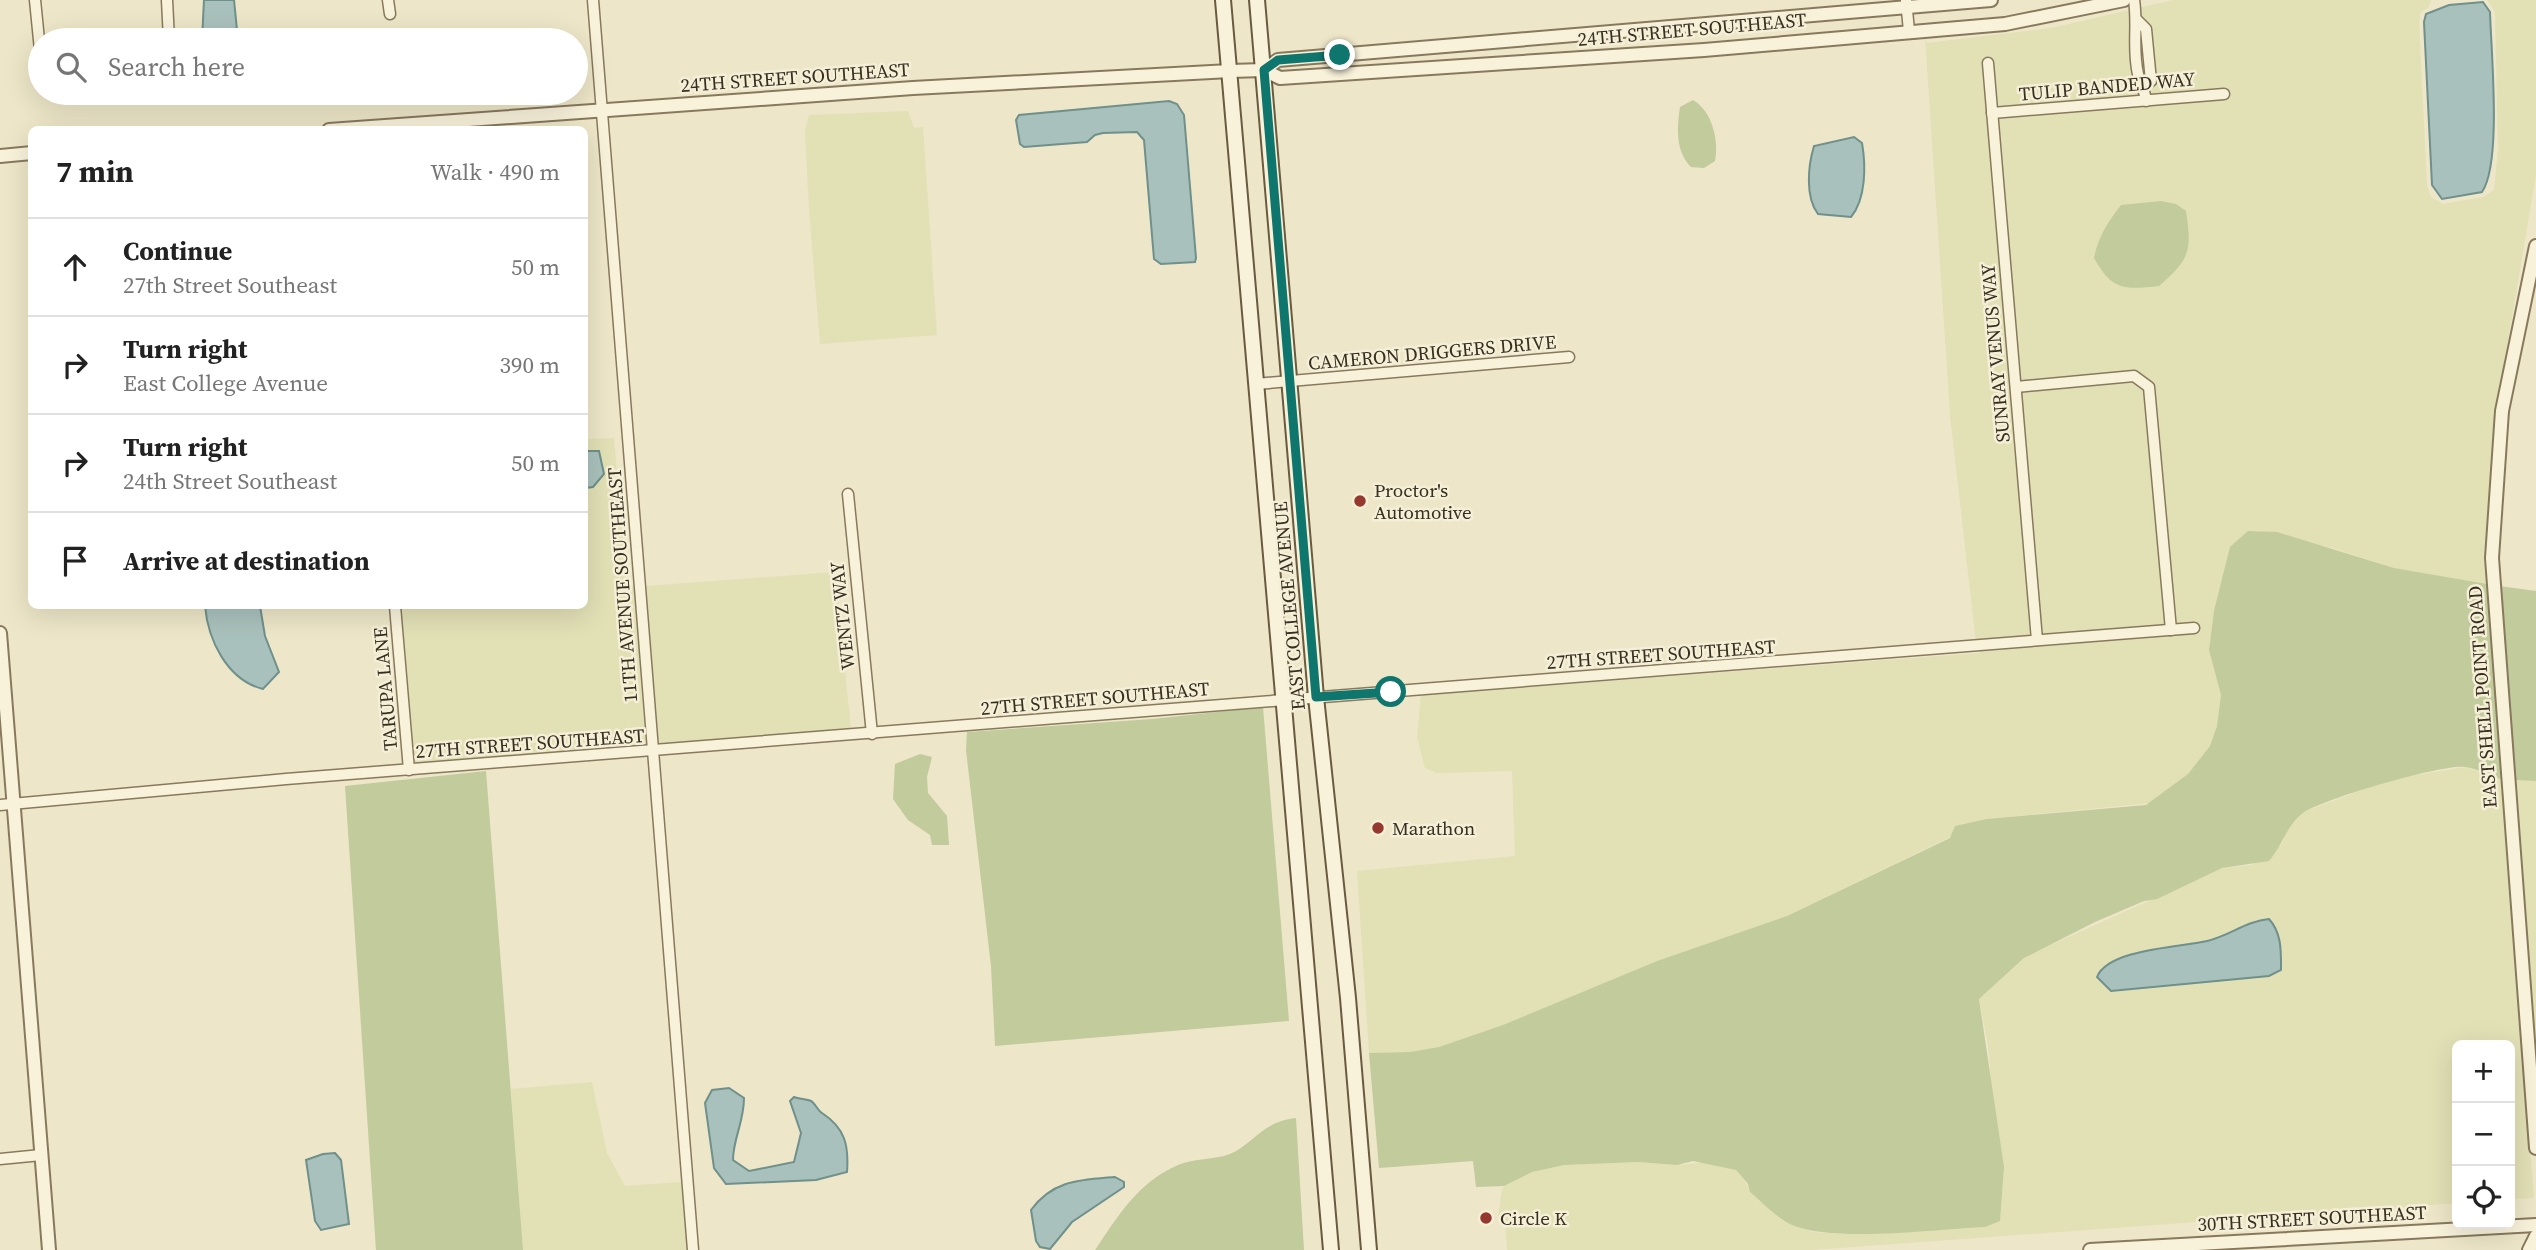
<!DOCTYPE html>
<html lang="en">
<head>
<meta charset="utf-8">
<style>
	:root { --surface:#fff; --page:#f6f6f6; --text:#222; --muted:#767676; --line:#e0e0e0 }
	body { margin:0; font-family:"Source Serif 4",serif; background:var(--page); color:var(--text) }
	.controls { position:absolute; right:21px; bottom:21px; display:grid; overflow:hidden; border-radius:10px; box-shadow:0 7px 28px #0002 }
	.controls button { width:63px; height:63px; display:grid; place-items:center; padding:0; border:0; border-bottom:2px solid var(--line); background:var(--surface); color:var(--text); font:35px sans-serif }
	.stop { position:absolute; width:21px; height:21px; margin:-16px; border:5px solid #0f766e; border-radius:50%; background:#fff }
	.stop.end { background:#0f766e; border-color:#fff; box-shadow:0 2px 7px #0008 }
	.list { margin:0; padding:0; list-style:none }
	h2 { display:flex; justify-content:space-between; align-items:center; height:91px; margin:0; padding:0 28px; font-size:30px }
	h2 small { font-size:23px; font-weight:400; color:var(--muted) }
	.list li { display:grid; grid-template-columns:46px 1fr auto; gap:21px; align-items:center; box-sizing:border-box; height:98px; padding:0 28px; border-top:2px solid var(--line) }
	.list b { display:block; font-size:26px; white-space:nowrap }
	.list p { margin:0; font-size:23px; white-space:nowrap; color:var(--muted) }
	.list em { font-size:23px; font-style:normal; color:var(--muted) }
	.icon { flex:none; width:38px; height:38px; fill:none; stroke:currentColor; stroke-width:2; stroke-linecap:round; stroke-linejoin:round }
	.map { position:relative; flex:none; width:2536px; height:1250px; overflow:hidden }
	.search { position:absolute; background:var(--surface); box-shadow:0 7px 28px #0002; left:28px; top:28px; width:560px; height:77px; display:flex; align-items:center; gap:18px; box-sizing:border-box; padding:0 24px; border-radius:38px; color:var(--muted); font-size:26px }
	.panel { position:absolute; background:var(--surface); box-shadow:0 7px 28px #0002; left:28px; top:126px; width:560px; height:483px; border-radius:10px }
	.map>svg:first-child { display:block }
	.farmland { fill:#e2e0b5; fill-rule:evenodd }
	.green { fill:#c1cb9c }
	.water { fill:#a9c1bc; stroke:#6f908b; stroke-width:2 }
	.lines { fill:none; stroke-linecap:round; stroke-linejoin:round }
	.minor-casing { stroke:#88795d; stroke-width:13 }
	.tertiary-casing { stroke:#88795d; stroke-width:16 }
	.secondary-casing { stroke:#6a5a40; stroke-width:18 }
	.minor { stroke:#f8f2db; stroke-width:10 }
	.tertiary { stroke:#f8f2db; stroke-width:12 }
	.secondary { stroke:#f8f2db; stroke-width:14 }
	.route { stroke:#0f766e; stroke-width:9 }
	.poi-dot { fill:#95392f; stroke:#f5efd7; stroke-width:2.5 }
	.labels { text-anchor:middle; dominant-baseline:central; stroke-width:5; stroke-linejoin:round; paint-order:stroke }
	.street-label { font-size:19px; fill:#392f20; stroke:#f5efd7 }
	.poi-label { font-size:19px; fill:#392f20; stroke:#f5efd7; text-anchor:start }
</style>
</head>
<body>
<div class="map">
<svg width="2536" height="1250" viewBox="0 0 2536 1250">
	<rect width="100%" height="100%" fill="#ede6c8"/>
	<g class="farmland">
		<polygon points="2173,0 2431,0 2428,8 2421,12 2419,22 2427,186 2431,197 2443,204 2483,197 2494,190 2498,149 2495,12 2487,0 2536,0 2536,175 2496,411 2487,518 2487,584 2394,568 2332,548 2256,530 2214,611 2209,650 2221,695 2217,726 2210,746 2188,774 2151,803 1987,819 1787,916 1657,961 1503,1025 1439,1047 1410,1052 1369,1053 1357,871 1515,856 1512,771 1437,773 1425,768 1417,737 1421,695 1980,653 1979,643 1976,643 1950,415 1925,35 1927,43 2051,28"/>
		<polygon points="908,111 914,128 923,127 937,335 820,344 809,209 805,131 809,115"/>
		<polygon points="614,438 627,587 634,587 646,747 415,764 401,606 584,606 585,488 593,487 599,451 585,451 585,439"/>
		<polygon points="835,572 851,730 659,746 646,586"/>
		<path d="M2465,767L2501,779L2534,1198L2510,1199V1045H2457V1203L1812,1250H1507L1505,1223L1498,1219L1502,1189L1508,1182L1532,1172L1564,1165L1638,1162L1677,1165L1709,1162L1736,1170L1756,1197L1789,1223L1813,1232L1844,1234L1985,1227L2000,1221L2004,1167L1992,1090L1988,1045L1979,999L2028,955L2222,868L2252,865L2281,845L2288,829L2304,812L2391,779ZM2269,919L2276,927L2281,949V970L2269,976L2111,991L2165,947L2210,940L2256,920Z"/>
		<polygon points="2514,780 2536,781 2536,1069"/>
		<polygon points="592,1082 607,1153 625,1186 681,1182 687,1250 523,1250 511,1089"/>
	</g>
	<g class="green">
		<path d="M1693,100C1712,111 1719,140 1715,161L1704,168L1691,167C1675,151 1677,128 1680,107Z"/>
		<path d="M2161,201L2176,204L2186,211C2192,251 2190,259 2159,286C2123,290 2112,290 2094,258C2098,237 2108,222 2121,205Z"/>
		<path d="M2248,531L2277,532L2394,568L2487,584L2501,779C2489,776 2477,768 2465,767C2442,764 2323,799 2303,813C2287,825 2282,846 2269,861L2222,868L2157,899L2144,901L2095,922L2024,958L1979,999L2004,1167L2000,1221L1985,1227C1935,1229 1835,1243 1792,1225C1778,1219 1762,1202 1750,1192L1748,1184L1736,1170L1693,1161L1677,1165L1638,1162L1564,1165L1532,1172L1504,1186L1476,1187L1473,1161L1379,1168L1369,1053L1410,1052L1439,1047L1503,1025L1657,961L1787,916L1950,838L1955,826L1987,819L2146,805L2188,774L2210,746L2217,726L2221,695L2209,650L2214,611L2230,547Z"/>
		<polygon points="2499,586 2536,591 2536,781 2514,780"/>
		<polygon points="1263,707 1289,1021 995,1046 991,966 966,750 967,732 1152,719"/>
		<polygon points="920,754 932,757 927,777 928,793 947,816 949,845 932,845 930,835 908,820 893,799 895,764"/>
		<polygon points="486,771 523,1250 376,1250 345,786"/>
		<path d="M1296,1118L1304,1250H1095C1118,1216 1138,1182 1178,1165C1195,1158 1214,1160 1230,1154C1255,1143 1261,1122 1296,1118Z"/>
	</g>
	<g class="water">
		<polygon points="204,0 234,0 238,40 202,40"/>
		<path d="M2483,2L2490,12C2491,51 2502,163 2482,192L2442,199L2432,185L2424,22L2426,14L2449,5Z"/>
		<polygon points="1169,101 1177,104 1184,115 1196,258 1195,262 1161,264 1154,259 1144,140 1137,132 1103,133 1095,135 1087,142 1024,147 1020,144 1016,120 1019,115"/>
		<path d="M1854,137L1862,143C1866,166 1866,199 1851,217L1818,214C1805,197 1808,166 1814,146Z"/>
		<polygon points="585,451 599,451 604,474 593,487 585,488"/>
		<path d="M205,606H260L265,636L279,672L263,689C227,680 208,640 205,606Z"/>
		<path d="M2269,919C2282,933 2281,952 2281,970L2269,976L2111,991L2097,977C2108,949 2181,947 2207,941C2229,936 2246,921 2269,919Z"/>
		<path d="M729,1088L744,1098C744,1122 733,1139 733,1160L749,1171L794,1162L801,1133L790,1101L794,1097C799,1099 807,1099 811,1101C815,1103 818,1111 822,1113C845,1128 849,1145 847,1172L816,1180L726,1184L714,1168L705,1103L712,1090Z"/>
		<polygon points="335,1153 341,1160 349,1224 321,1230 315,1221 306,1160 323,1154"/>
		<path d="M1115,1177L1124,1182V1187L1072,1222L1050,1249L1040,1247L1036,1241L1031,1210C1053,1180 1080,1180 1115,1177Z"/>
	</g>
	<g class="lines">
		<g class="minor-casing">
			<g id="minor">
				<polyline points="35,0 40,50"/>
				<polyline points="167,0 169,40"/>
				<polyline points="388,0 390,14"/>
				<polyline points="593,0 693,1250"/>
				<polyline points="1906,0 1909,31"/>
				<path d="M2134,0C2138,25 2132,49 2138,74C2140,84 2145,90 2146,101"/>
				<polyline points="2137,20 2146,29 2151,81 2145,86"/>
				<polyline points="1988,63 2037,640"/>
				<polyline points="1992,113 2224,94"/>
				<polyline points="1256,384 1569,357"/>
				<polyline points="2016,387 2134,376 2149,387 2171,630"/>
				<polyline points="848,494 872,734"/>
				<polyline points="395,606 409,770"/>
				<polyline points="0,805 286,779 2194,628"/>
				<polyline points="0,1159 41,1155"/>
			</g>
		</g>
		<g class="tertiary-casing">
			<g id="tertiary">
				<polyline points="1264,70 1278,60 1991,0"/>
				<polyline points="329,130 913,88 1230,71 1264,70 1280,78 1704,50 2005,24 2124,0"/>
				<polyline points="0,156 32,153"/>
				<polyline points="2536,246 2502,411 2492,558 2536,1148"/>
				<polyline points="0,633 49,1250"/>
				<polyline points="2090,1250 2536,1225"/>
				<polyline points="2529,1250 2536,1236"/>
			</g>
		</g>
		<g class="secondary-casing">
			<g id="secondary">
				<polyline points="1223,0 1331,1250"/>
				<polyline points="1257,0 1316,697 1348,998 1369,1250"/>
			</g>
		</g>
		<use href="#minor" class="minor"/>
		<use href="#tertiary" class="tertiary"/>
		<use href="#secondary" class="secondary"/>
	</g>
	<g class="lines">
		<polyline class="route" points="1340,55 1278,60 1264,70 1316,697 1391,692"/>
	</g>
	<g class="poi-dot">
		<circle cx="1360" cy="501" r="7"/>
		<circle cx="1378" cy="828" r="7"/>
		<circle cx="1486" cy="1218" r="7"/>
	</g>
	<g class="labels">
		<g class="street-label">
			<text transform="translate(1692 29) rotate(-5)">24TH STREET SOUTHEAST</text>
			<text transform="translate(795 77) rotate(-4)">24TH STREET SOUTHEAST</text>
			<text transform="translate(2107 86) rotate(-5)">TULIP BANDED WAY</text>
			<text transform="translate(1432 352) rotate(-5)">CAMERON DRIGGERS DRIVE</text>
			<text transform="translate(1995 353) rotate(-95)">SUNRAY VENUS WAY</text>
			<text transform="translate(622 585) rotate(-94)">11TH AVENUE SOUTHEAST</text>
			<text transform="translate(1289 606) rotate(-95)">EAST COLLEGE AVENUE</text>
			<text transform="translate(842 616) rotate(-96)">WENTZ WAY</text>
			<text transform="translate(1661 654) rotate(-4)">27TH STREET SOUTHEAST</text>
			<text transform="translate(385 689) rotate(-95)">TARUPA LANE</text>
			<text transform="translate(2482 697) rotate(-94)">EAST SHELL POINT ROAD</text>
			<text transform="translate(1095 698) rotate(-5)">27TH STREET SOUTHEAST</text>
			<text transform="translate(530 743) rotate(-4)">27TH STREET SOUTHEAST</text>
			<text transform="translate(2312 1218) rotate(-3)">30TH STREET SOUTHEAST</text>
		</g>
		<g class="poi-label">
			<text x="1374" y="490">Proctor's<tspan x="1374" dy="22">Automotive</tspan></text>
			<text x="1392" y="828">Marathon</text>
			<text x="1500" y="1218">Circle K</text>
		</g>
	</g>
</svg>
<div class="controls">
<button>+</button>
<button>−</button>
<button><svg class="icon" aria-label="locate" viewBox="0 0 24 24"><circle cx="12" cy="12" r="6"/><path d="M12 2v4M12 18v4M2 12h4M18 12h4"/></svg></button>
</div>
<div class="stop" style="left:1391px;top:692px"></div>
<div class="stop end" style="left:1340px;top:55px"></div>
<div class="search"><svg class="icon" aria-label="search" viewBox="0 0 24 24"><circle cx="10" cy="10" r="6"/><path d="M15 15l6 6"/></svg>Search here</div>
<section class="panel">
<h2>7 min<small>Walk · 490 m</small></h2>
<ul class="list">
<li><svg class="icon" aria-label="ahead" viewBox="0 0 24 24"><path d="M12 20V5M6 11l6-6 6 6"/></svg><div><b>Continue</b><p>27th Street Southeast</p></div><em>50 m</em></li>
<li><svg class="icon" aria-label="right" viewBox="0 0 24 24"><path d="M7 20v-9h11M14 6l5 5-5 5"/></svg><div><b>Turn right</b><p>East College Avenue</p></div><em>390 m</em></li>
<li><svg class="icon" aria-label="right" viewBox="0 0 24 24"><path d="M7 20v-9h11M14 6l5 5-5 5"/></svg><div><b>Turn right</b><p>24th Street Southeast</p></div><em>50 m</em></li>
<li><svg class="icon" aria-label="arrive" viewBox="0 0 24 24"><path d="M6 21V4h12l-3 4 3 4H6"/></svg><div><b>Arrive at destination</b></div></li>
</ul>
</section>
</div>
</body>
</html>
